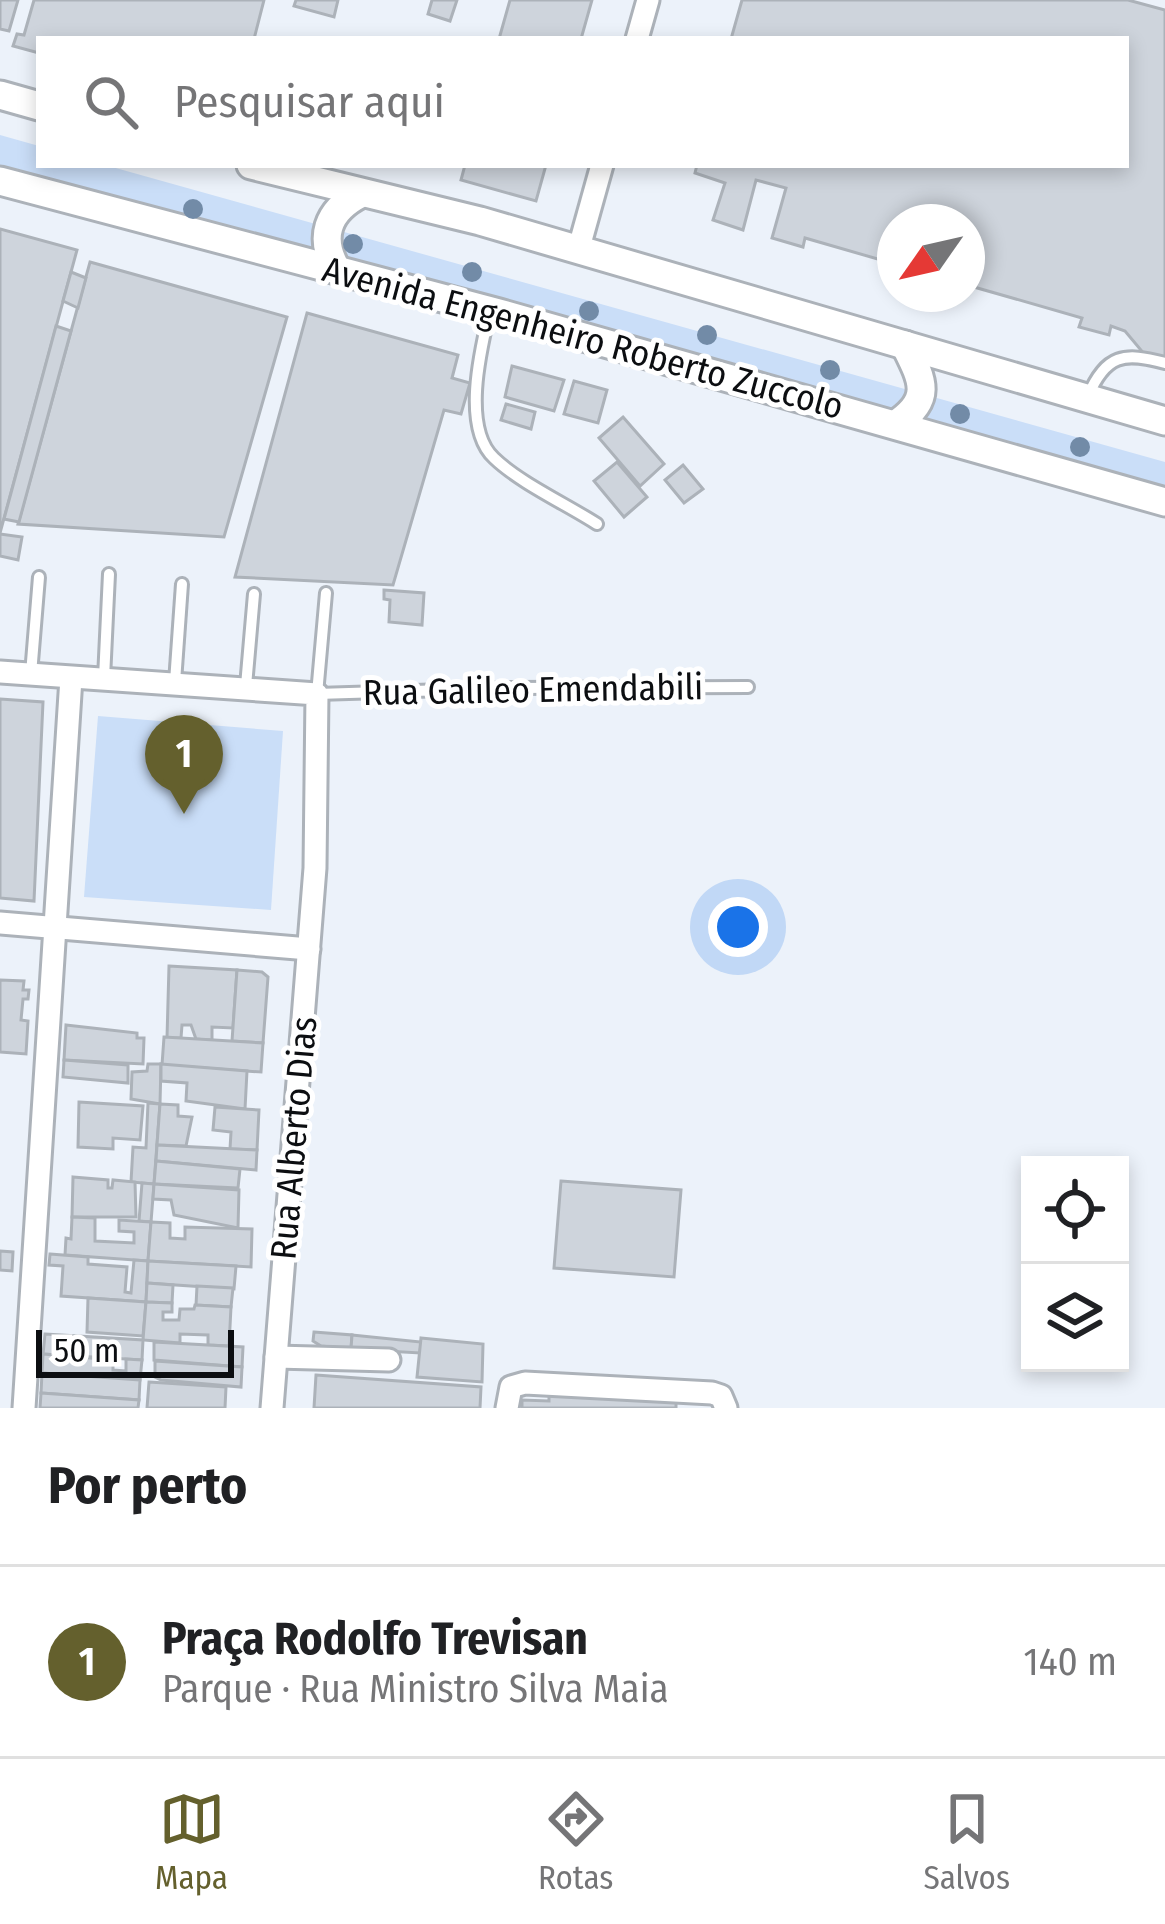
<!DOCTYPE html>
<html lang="pt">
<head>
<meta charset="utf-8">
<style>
	:root { --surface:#fff; --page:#f2f2f2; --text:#202124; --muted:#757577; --line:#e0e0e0; --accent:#64602d }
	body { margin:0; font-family:"Fira Sans Condensed",sans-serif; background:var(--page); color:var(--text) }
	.controls { position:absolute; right:36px; bottom:36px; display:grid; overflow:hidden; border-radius:0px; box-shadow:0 6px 18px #0003 }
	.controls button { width:108px; height:108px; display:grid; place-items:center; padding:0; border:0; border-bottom:3px solid var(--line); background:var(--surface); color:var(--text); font:60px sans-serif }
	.compass { position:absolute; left:877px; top:204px; width:108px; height:108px; border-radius:50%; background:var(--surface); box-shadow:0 6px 18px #0003; rotate:236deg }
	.scale { position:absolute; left:36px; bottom:30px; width:198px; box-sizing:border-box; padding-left:12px; border:6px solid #0c0e11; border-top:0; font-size:33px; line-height:42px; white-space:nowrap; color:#0c0e11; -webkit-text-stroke:9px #fff; paint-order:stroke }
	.you { position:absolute; left:738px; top:927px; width:42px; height:42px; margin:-30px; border:9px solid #fff; border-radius:50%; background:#1a73e8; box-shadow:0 0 0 18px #1a73e833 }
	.badge { display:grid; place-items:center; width:78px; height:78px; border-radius:50%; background:var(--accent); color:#fff; font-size:39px; font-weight:700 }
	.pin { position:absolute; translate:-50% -99px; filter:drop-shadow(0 3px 6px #0008) }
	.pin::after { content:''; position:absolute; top:63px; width:42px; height:36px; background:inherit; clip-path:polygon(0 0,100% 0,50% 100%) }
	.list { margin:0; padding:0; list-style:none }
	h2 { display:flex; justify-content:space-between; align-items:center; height:156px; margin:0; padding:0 48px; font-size:51px }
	h2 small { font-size:39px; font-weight:400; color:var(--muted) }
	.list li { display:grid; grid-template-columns:78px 1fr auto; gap:36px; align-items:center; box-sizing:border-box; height:192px; padding:0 48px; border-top:3px solid var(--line) }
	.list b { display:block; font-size:45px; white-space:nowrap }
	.list p { margin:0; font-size:39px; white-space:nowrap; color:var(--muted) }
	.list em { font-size:39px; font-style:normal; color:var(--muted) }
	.icon { flex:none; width:66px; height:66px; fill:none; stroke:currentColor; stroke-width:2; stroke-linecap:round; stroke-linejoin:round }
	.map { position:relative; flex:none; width:1165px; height:1408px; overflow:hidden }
	.search { position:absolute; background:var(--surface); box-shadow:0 6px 18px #0003; left:36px; right:36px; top:36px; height:132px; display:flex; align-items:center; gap:30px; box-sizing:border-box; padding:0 42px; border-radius:0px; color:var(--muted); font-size:45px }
	.sheet { height:348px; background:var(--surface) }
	nav { display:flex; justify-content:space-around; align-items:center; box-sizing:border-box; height:168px; border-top:3px solid var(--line); background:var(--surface); font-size:33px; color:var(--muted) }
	nav a { display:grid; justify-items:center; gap:6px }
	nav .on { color:var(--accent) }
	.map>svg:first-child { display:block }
	.green { fill:#cadef8 }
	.building { fill:#ced4dc; stroke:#acb2b9; stroke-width:3 }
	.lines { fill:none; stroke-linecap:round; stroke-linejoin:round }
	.service-casing { stroke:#acb2b9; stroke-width:16 }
	.minor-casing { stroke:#acb2b9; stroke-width:27 }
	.tertiary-casing { stroke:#acb2b9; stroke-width:33 }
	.service { stroke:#fff; stroke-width:10 }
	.minor { stroke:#fff; stroke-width:21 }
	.tertiary { stroke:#fff; stroke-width:27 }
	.tree { fill:#728ba7 }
	.labels { text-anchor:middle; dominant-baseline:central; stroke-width:10; stroke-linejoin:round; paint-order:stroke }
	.street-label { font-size:36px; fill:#0c0e11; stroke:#fff }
</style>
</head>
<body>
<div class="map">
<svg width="1165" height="1408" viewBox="0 0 1165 1408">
	<rect width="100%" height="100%" fill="#ecf2fa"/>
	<g class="green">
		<polygon points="0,135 39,146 39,165 105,165 1165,462 1165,489 0,167"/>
		<polygon points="98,716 283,731 271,910 84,897"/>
	</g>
	<g class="building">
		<polygon points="0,0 18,0 9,31 0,29"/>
		<polygon points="34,0 264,0 254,39 39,39 39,53 13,46 17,34 24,35"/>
		<polygon points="296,0 338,0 334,17 294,6"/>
		<polygon points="432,0 457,0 450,21 428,14"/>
		<polygon points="510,0 592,0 581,39 499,39"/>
		<polygon points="742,0 1128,0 1165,10 1165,360 1145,355 1125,331 1111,326 1109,335 1079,327 1082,318 967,285 967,222 895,222 895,264 805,238 803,247 772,238 786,188 756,180 743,230 713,220 725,183 695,173 697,165 1126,165 1126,39 731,39"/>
		<polygon points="465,165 546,165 536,201 461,180"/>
		<polygon points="0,229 77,250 0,533"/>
		<polygon points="90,262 287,317 224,537 18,524"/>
		<polygon points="71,272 86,278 78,308 63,301"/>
		<polygon points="307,313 458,355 452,378 470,383 461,414 444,410 393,585 235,577"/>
		<polygon points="56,326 71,331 19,522 4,519"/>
		<polygon points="512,366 564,380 554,411 505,397"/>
		<polygon points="574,381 607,390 598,423 564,414"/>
		<polygon points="506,404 535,412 531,429 501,420"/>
		<polygon points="623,417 664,464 640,486 599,438"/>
		<polygon points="617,462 647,497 624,517 594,481"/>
		<polygon points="683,465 703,489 684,503 665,480"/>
		<polygon points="0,534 22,537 18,560 0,556"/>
		<polygon points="384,590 424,593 422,625 389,622 390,600 384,599"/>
		<polygon points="0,699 43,702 34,901 0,898"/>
		<polygon points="169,966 237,970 233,1028 212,1027 212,1040 206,1040 196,1039 191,1025 182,1025 181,1038 167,1038"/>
		<polygon points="237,970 262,972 268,977 263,1043 232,1041"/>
		<polygon points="0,980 24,981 23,990 29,990 28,999 23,999 21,1020 28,1021 26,1054 0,1052"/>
		<polygon points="66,1025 137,1033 137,1038 144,1038 143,1064 64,1060"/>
		<polygon points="164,1037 263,1043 261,1072 162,1065"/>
		<polygon points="64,1060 128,1065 128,1083 63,1077"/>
		<polygon points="148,1064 161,1064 160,1104 131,1099 132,1072 147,1071"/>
		<polygon points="161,1064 247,1071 245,1109 186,1101 187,1083 161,1081"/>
		<polygon points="79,1102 143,1106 140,1140 113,1138 113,1149 78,1147"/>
		<polygon points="148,1103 160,1104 154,1184 131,1182 133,1147 146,1148"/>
		<polygon points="160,1104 178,1105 178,1116 192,1117 186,1146 157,1145"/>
		<polygon points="215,1107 259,1110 257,1150 230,1149 231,1132 213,1130"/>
		<polygon points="157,1145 257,1150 256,1170 156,1161"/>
		<polygon points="156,1161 240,1169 238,1188 154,1184"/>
		<polygon points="73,1177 108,1180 108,1188 112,1188 113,1180 135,1182 136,1217 72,1217"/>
		<polygon points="561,1181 681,1190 674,1277 554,1268"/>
		<polygon points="142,1183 154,1184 151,1222 139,1221"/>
		<polygon points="154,1184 239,1190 238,1228 174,1215 171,1200 153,1199"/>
		<polygon points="72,1217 95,1218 95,1241 134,1243 134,1232 119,1231 119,1220 151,1222 148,1261 65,1255 66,1238 71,1239"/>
		<polygon points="151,1222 170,1223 170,1238 185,1239 185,1227 252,1229 251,1267 148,1261"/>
		<polygon points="0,1251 13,1252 12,1271 0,1270"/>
		<polygon points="50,1254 88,1257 88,1264 127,1267 125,1292 131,1293 134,1260 148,1261 146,1302 61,1296 63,1266 49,1265"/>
		<polygon points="148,1261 236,1266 234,1289 147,1283"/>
		<polygon points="147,1283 173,1285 172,1303 146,1302"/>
		<polygon points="197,1286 233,1288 231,1307 196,1305"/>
		<polygon points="88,1298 146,1302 143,1336 87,1332"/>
		<polygon points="146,1302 172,1303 172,1312 163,1312 163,1320 179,1320 180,1309 194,1309 195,1305 231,1307 229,1346 208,1345 208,1335 180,1334 180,1343 143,1340"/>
		<polygon points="314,1332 352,1335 351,1349 321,1346 313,1341"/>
		<polygon points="45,1334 143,1340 142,1360 43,1354"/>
		<polygon points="352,1335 421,1342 420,1353 351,1349"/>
		<polygon points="421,1338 483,1344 482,1382 417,1377"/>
		<polygon points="154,1342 243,1347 242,1367 154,1360"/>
		<polygon points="43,1354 113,1360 113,1370 126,1371 126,1359 142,1360 140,1380 42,1373"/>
		<polygon points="155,1361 242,1367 241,1387 161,1380 155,1377"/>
		<polygon points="42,1373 140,1380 139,1400 41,1393"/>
		<polygon points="316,1375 481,1387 480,1408 314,1408"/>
		<polygon points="149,1382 226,1387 225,1408 147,1408"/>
		<polygon points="549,1390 676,1400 676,1408 522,1408 522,1400 549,1401"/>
		<polygon points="41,1393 139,1400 138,1408 40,1408"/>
	</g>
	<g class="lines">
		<g class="service-casing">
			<g id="service">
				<path d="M489,314C480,352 462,428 494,458C520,483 566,504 597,524"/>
				<path d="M1088,396C1106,354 1124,352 1165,363"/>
				<polyline points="326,593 317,694 510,688 748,687"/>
				<polyline points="31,674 39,577"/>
				<polyline points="104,678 109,574"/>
				<polyline points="175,682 182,584"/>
				<polyline points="246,686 254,594"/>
			</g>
		</g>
		<g class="minor-casing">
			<g id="minor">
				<polyline points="637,39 648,0"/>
				<polyline points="578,251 602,165"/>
				<polyline points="0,672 317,694 315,868 272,1408"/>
				<polyline points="0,923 309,949"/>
				<polyline points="276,1357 389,1360"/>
				<polyline points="24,1408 71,678"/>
				<polyline points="507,1408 511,1387 525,1383 712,1393 721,1396 726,1408"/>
			</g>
		</g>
		<g class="tertiary-casing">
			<g id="tertiary">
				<polyline points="0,95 39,106"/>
				<polyline points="251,165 480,221 1165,421"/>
				<polyline points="0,181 499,313 1165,502"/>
				<path d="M337,270C318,238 327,211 360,194"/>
				<path d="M896,424C933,399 923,381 905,345"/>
			</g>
		</g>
		<use href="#service" class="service"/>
		<use href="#minor" class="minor"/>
		<use href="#tertiary" class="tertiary"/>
	</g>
	<g class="tree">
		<circle cx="193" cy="209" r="10"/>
		<circle cx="353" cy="244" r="10"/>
		<circle cx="472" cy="272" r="10"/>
		<circle cx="589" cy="311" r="10"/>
		<circle cx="707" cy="335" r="10"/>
		<circle cx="830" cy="370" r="10"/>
		<circle cx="960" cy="414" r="10"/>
		<circle cx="1080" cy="447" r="10"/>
	</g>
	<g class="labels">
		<g class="street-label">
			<text transform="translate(583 338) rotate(15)">Avenida Engenheiro Roberto Zuccolo</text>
			<text transform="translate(533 690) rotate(-1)">Rua Galileo Emendabili</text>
			<text transform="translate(294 1138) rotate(-85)">Rua Alberto Dias</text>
		</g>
	</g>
</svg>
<div class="controls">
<button><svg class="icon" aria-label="locate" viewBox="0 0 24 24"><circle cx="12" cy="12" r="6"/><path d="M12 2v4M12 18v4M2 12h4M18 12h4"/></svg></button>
<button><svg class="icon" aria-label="layers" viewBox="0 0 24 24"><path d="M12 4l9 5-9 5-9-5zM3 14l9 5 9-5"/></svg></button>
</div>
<svg class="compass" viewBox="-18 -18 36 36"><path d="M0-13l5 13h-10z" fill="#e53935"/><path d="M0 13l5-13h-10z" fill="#757577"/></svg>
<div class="scale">50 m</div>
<div class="you"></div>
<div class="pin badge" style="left:184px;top:814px">1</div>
<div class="search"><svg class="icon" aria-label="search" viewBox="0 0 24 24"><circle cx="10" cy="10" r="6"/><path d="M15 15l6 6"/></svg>Pesquisar aqui</div>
</div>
<section class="sheet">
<h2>Por perto<small></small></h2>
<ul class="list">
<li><span class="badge">1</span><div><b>Praça Rodolfo Trevisan</b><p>Parque · Rua Ministro Silva Maia</p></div><em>140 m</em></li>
</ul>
</section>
<nav>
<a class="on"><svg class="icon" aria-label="map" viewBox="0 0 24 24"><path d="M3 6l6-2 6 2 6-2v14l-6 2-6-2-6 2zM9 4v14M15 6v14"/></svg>Mapa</a>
<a><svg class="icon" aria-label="directions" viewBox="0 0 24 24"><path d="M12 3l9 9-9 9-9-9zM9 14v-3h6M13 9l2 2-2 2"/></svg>Rotas</a>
<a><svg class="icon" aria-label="saved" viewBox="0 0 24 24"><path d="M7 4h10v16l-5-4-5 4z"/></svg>Salvos</a>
</nav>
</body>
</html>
